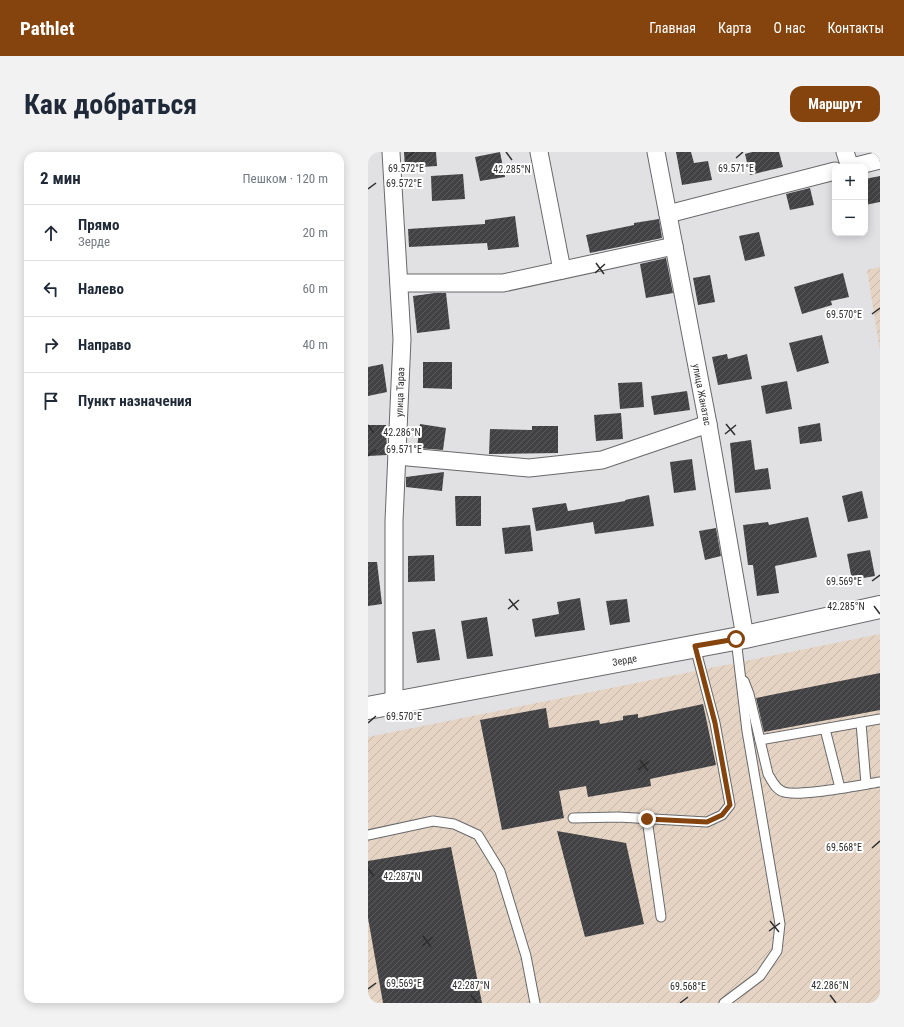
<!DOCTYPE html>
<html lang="ru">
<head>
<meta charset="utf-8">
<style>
	:root { --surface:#fff; --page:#f2f2f3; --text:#1f2937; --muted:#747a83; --line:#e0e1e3; --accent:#85440d }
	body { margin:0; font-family:"Roboto Condensed",sans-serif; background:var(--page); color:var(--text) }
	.controls { position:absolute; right:12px; top:12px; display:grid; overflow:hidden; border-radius:8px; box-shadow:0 2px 10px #0003 }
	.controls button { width:36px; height:36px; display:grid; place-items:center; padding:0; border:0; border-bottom:1px solid var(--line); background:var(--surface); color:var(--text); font:20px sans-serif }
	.stop { position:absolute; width:12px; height:12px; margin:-9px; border:3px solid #85440d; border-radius:50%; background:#fff }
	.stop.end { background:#85440d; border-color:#fff; box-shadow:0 1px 4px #0008 }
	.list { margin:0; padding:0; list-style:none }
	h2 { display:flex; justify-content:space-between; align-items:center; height:52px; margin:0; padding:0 16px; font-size:17px }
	h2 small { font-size:13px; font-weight:400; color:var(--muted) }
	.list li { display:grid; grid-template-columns:26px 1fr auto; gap:12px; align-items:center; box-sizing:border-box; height:56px; padding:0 16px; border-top:1px solid var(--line) }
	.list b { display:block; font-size:15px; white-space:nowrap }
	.list p { margin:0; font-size:13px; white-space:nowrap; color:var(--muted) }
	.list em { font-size:13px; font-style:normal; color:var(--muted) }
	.icon { flex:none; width:22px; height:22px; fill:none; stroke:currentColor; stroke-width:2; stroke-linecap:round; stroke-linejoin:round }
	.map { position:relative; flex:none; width:512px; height:851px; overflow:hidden; border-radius:12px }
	header { display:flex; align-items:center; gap:24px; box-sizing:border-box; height:56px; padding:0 20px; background:var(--accent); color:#fff }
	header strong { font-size:19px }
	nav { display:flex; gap:22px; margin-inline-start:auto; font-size:14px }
	.intro { display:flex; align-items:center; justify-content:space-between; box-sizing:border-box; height:96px; padding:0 24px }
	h1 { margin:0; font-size:28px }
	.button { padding:10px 18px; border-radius:12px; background:var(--accent); color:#fff; font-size:14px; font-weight:700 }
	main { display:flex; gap:24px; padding:0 24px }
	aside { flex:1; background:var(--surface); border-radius:12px; box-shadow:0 2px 10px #0003 }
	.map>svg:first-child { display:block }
	.industrial { fill:url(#industrial-furrows) }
	.building { fill:url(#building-hatch) }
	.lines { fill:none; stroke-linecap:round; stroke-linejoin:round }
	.service-casing { stroke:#69696b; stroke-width:11 }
	.minor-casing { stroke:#69696b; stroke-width:19 }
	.tertiary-casing { stroke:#69696b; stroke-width:24 }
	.service { stroke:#fff; stroke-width:9 }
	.minor { stroke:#fff; stroke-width:17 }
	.tertiary { stroke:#fff; stroke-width:22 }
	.route { stroke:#85440d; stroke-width:5 }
	.ticks { fill:none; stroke:#2e2e2f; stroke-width:1.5 }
	.labels { text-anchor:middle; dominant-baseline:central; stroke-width:4; stroke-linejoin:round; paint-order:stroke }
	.street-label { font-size:10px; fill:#2e2e2f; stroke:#fff }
	.ticks-label { font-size:10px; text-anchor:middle; fill:#2e2e2f; stroke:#fff; stroke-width:4; stroke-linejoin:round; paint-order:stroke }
</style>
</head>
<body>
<header>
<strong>Pathlet</strong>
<nav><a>Главная</a><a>Карта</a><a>О нас</a><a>Контакты</a></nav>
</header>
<div class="intro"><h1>Как добраться</h1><a class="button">Маршрут</a></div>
<main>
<aside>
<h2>2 мин<small>Пешком · 120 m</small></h2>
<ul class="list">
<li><svg class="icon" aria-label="ahead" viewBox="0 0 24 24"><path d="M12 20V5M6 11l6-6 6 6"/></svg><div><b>Прямо</b><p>Зерде</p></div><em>20 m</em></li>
<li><svg class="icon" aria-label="left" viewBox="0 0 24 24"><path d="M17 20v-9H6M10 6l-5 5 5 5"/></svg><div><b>Налево</b></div><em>60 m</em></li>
<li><svg class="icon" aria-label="right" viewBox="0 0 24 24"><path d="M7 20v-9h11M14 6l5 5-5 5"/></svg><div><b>Направо</b></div><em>40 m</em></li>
<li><svg class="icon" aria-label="arrive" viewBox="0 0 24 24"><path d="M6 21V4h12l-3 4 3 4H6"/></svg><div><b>Пункт назначения</b></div></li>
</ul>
</aside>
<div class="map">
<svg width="512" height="851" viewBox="0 0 512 851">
	<defs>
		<pattern id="industrial-furrows" width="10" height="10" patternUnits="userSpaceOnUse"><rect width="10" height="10" fill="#e5d4c3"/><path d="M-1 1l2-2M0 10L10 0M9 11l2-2" fill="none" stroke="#c5b6a8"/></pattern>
		<pattern id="building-hatch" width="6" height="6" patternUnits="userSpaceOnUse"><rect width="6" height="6" fill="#424244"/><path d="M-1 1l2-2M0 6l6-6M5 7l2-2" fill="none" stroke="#5b5b5d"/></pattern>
	</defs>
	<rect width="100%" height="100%" fill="#e1e1e3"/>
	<g class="industrial">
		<polygon points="512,115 512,199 499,118"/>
		<polygon points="512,482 512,851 0,851 0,585"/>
	</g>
	<g class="building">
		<polygon points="36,0 68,0 69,14 37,16"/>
		<polygon points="132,0 137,25 112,29 107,5"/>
		<polygon points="308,0 323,0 326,11 340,9 344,28 314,33"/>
		<polygon points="384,0 411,0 415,15 382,23 377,2"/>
		<polygon points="95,22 97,47 64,49 63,24"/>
		<polygon points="512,24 512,50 497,53 497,27"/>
		<polygon points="442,36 446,53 422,58 418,42"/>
		<polygon points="147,64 151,95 120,98 119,91 41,95 40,77 117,72 117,68"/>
		<polygon points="291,67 294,86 222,101 218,83 266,73 266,71"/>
		<polygon points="391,80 397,104 377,109 371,84"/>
		<polygon points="298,106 305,141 278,146 272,112"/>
		<polygon points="475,121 481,145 463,149 464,153 434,162 426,135"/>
		<polygon points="342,123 347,150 330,153 325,126"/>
		<polygon points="67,141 78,141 82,177 49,181 45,144"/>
		<polygon points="454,183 461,211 429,220 421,191"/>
		<polygon points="359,202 360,207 379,202 384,227 350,233 344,205"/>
		<polygon points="55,210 84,210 84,237 55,236"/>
		<polygon points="15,212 19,240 0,244 0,215"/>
		<polygon points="419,229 424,257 398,262 393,234"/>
		<polygon points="274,230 276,255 252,257 250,231"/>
		<polygon points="319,239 322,258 286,263 283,244"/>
		<polygon points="253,261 255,287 228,289 226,263"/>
		<polygon points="452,271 454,289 432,292 430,275"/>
		<polygon points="52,272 78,276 75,298 49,296"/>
		<polygon points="0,273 18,273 19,303 0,304"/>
		<polygon points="164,274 190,274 190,301 121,302 122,277 164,278"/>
		<polygon points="383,288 387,318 400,316 403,337 367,341 362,291"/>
		<polygon points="324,307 328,338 306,341 302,310"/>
		<polygon points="76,320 74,339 38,335 38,325"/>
		<polygon points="494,339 500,366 480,370 474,344"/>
		<polygon points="281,343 286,374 227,382 225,370 168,379 164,356 198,351 200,359 257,349 257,348"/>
		<polygon points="87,344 113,344 113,374 88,374"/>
		<polygon points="440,365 449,405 407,414 411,441 389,444 385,413 380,413 375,373 400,370 401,373"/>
		<polygon points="162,373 165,399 137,402 134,376"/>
		<polygon points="348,376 353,404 337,408 331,379"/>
		<polygon points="502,398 507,424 484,428 479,402"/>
		<polygon points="66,403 67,429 40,430 40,404"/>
		<polygon points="0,410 9,410 14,452 0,454"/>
		<polygon points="212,446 217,478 167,485 164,467 191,462 189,450"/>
		<polygon points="259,447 262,470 242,473 238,449"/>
		<polygon points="119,465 125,504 99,507 93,469"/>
		<polygon points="67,477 72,508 49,511 44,480"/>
		<polygon points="512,521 512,558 396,580 388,546"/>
		<polygon points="335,552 348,613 282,627 283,634 220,645 218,634 191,639 196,666 134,678 112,568 178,556 181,576 231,568 232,572 255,568 255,564 270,562 270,566"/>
		<polygon points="189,679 258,691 276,772 217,785"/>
		<polygon points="83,695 114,851 15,851 0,766 0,709"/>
	</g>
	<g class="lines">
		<g class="service-casing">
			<g id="service">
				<path d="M376,529L381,542L400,622C404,629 408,638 416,640C432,645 492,633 512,630"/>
				<polyline points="493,571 498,632"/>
				<polyline points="457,577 472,636"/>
				<polyline points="392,588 512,567"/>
				<polyline points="205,666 250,665 339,670 354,663 362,653 347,571 327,495"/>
				<polyline points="279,667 293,765"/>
				<polyline points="0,683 65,669 86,672 110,683 132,719 158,804 167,851"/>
				<polyline points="356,851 392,824 409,799 412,772 379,579 368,487"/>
			</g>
		</g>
		<g class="minor-casing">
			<g id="minor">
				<polyline points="23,0 34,187 26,369 26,551"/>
				<polyline points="171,0 194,118"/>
				<path id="s1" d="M288,0L340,272L377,485"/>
				<polyline points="477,0 482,15"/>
				<polyline points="484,15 512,8"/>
				<polyline points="300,62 467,19"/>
				<polyline points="31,131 135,131 306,94"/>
				<polyline points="29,304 161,316 234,308 340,272"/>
			</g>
		</g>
		<g class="tertiary-casing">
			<g id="tertiary">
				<path id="s2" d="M0,556L377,485L512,455"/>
			</g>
		</g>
		<use href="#service" class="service"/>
		<use href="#minor" class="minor"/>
		<use href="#tertiary" class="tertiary"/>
	</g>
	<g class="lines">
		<polyline class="route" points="279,667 339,670 354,663 362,653 347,571 327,494 368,487"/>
	</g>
	<path class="ticks" d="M138,0L144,8M38,6L46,0M368,6L375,0M0,37L8,31M228,111L236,122M227,121L237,112M504,162L512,156M358,272L367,283M0,273L6,281M357,282L368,273M0,304L8,298M504,429L512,423M141,447L150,458M506,454L512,462M140,457L151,448M0,571L8,564M272,608L280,619M270,618L281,609M504,696L512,689M0,717L6,724M402,769L411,780M401,779L412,771M55,784L63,795M54,794L65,785M0,837L8,831M103,843L109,851M462,843L468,851M312,851L320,845"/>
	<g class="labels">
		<g class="street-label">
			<text transform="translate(32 240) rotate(-88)">улица Тараз</text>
			<text stroke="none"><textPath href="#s1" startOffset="247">улица Жанатас</textPath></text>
			<text stroke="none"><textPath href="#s2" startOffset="261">Зерде</textPath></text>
		</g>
	</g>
	<g class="ticks-label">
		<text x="38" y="20">69.572°E</text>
		<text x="368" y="20">69.571°E</text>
		<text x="144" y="21">42.285°N</text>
		<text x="36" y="35">69.572°E</text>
		<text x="476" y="166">69.570°E</text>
		<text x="34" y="284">42.286°N</text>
		<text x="36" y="301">69.571°E</text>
		<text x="476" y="433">69.569°E</text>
		<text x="478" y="458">42.285°N</text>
		<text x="36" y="568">69.570°E</text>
		<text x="476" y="699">69.568°E</text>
		<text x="34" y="728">42.287°N</text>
		<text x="36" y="835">69.569°E</text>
		<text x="103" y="837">42.287°N</text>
		<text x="462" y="837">42.286°N</text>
		<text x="320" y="838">69.568°E</text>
	</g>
</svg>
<div class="controls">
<button>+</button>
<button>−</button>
</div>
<div class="stop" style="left:368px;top:487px"></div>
<div class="stop end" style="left:279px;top:667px"></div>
</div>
</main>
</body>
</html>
